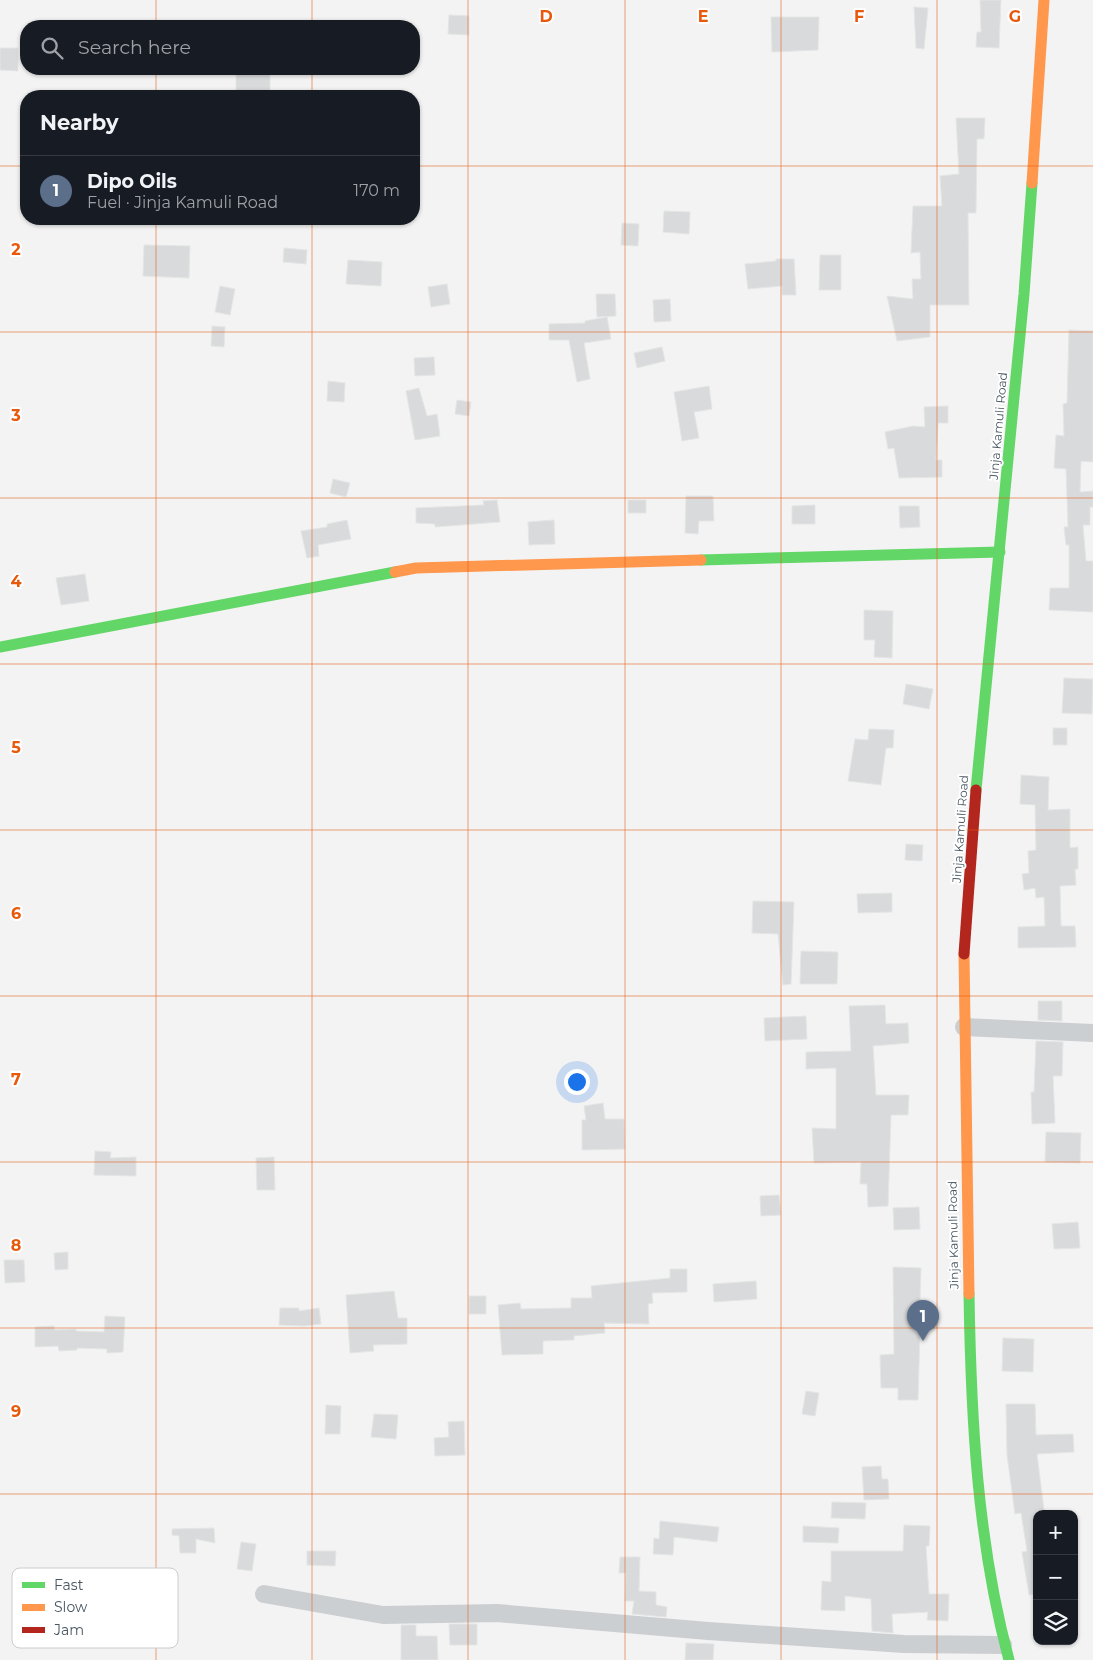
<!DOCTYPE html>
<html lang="en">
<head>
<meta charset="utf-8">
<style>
	:root { --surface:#171b24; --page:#242831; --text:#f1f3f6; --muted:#9ea1a6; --line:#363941; --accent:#848d94 }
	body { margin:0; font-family:Montserrat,sans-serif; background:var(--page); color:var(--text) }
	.controls { position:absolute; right:15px; bottom:15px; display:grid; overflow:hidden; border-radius:10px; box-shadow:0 1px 4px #0004 }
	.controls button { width:45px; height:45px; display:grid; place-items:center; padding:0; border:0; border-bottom:1px solid var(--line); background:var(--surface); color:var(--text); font:25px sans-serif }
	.you { position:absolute; left:576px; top:1081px; width:18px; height:18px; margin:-12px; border:4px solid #fff; border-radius:50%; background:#1a73e8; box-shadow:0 0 0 8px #1a73e833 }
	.badge { display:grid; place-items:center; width:32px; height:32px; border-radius:50%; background:var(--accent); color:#fff; font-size:16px; font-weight:700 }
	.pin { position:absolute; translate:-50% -41px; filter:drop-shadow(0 1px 2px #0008) }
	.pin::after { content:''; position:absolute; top:26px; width:18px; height:15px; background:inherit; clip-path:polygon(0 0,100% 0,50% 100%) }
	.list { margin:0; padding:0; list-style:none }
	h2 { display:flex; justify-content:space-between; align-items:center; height:65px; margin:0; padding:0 20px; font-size:21px }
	h2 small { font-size:16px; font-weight:400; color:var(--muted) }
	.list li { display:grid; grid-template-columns:32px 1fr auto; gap:15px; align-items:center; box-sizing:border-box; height:70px; padding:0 20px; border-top:1px solid var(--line) }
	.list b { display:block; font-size:19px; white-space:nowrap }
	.list p { margin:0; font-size:16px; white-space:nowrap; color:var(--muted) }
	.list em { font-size:16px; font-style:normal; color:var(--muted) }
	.icon { flex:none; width:28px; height:28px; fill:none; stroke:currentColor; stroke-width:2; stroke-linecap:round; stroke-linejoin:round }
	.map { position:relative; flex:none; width:1093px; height:1660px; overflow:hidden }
	.search { position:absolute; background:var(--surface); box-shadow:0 1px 4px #0004; left:20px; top:20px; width:400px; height:55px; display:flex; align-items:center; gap:12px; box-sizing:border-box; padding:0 18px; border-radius:20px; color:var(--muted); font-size:19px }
	.panel { position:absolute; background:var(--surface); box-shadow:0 1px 4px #0004; left:20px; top:90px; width:400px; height:135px; border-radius:20px }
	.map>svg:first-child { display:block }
	.building { fill:#d9dadb; stroke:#e4e5e5 }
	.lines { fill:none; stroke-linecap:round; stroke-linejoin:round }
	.street { stroke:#cccfd2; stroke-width:18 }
	.fast { stroke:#63d668; stroke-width:11 }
	.slow { stroke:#ff974d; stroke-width:11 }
	.jam { stroke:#b3261e; stroke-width:11 }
	.grid { fill:none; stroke:#e8590c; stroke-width:1; stroke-opacity:0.55 }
	.labels { text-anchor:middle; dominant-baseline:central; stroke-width:4; stroke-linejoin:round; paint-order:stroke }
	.street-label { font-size:12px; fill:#485661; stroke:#fff }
	.key { fill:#fff; stroke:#c8ccd0; stroke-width:1 }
	.key-label { font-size:14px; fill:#485661 }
	.grid-label { font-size:16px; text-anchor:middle; font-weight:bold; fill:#e8590c; stroke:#fff; stroke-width:4; stroke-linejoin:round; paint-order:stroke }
</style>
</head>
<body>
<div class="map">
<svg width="1093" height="1660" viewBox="0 0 1093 1660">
	<rect width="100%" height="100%" fill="#f3f3f3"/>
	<g class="building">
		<polygon points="980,0 1001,0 999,48 976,47 977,32 981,32"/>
		<polygon points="914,7 928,8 924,49 916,48"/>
		<polygon points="449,15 469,16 469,35 448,34"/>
		<polygon points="771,17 819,17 818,50 772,52"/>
		<polygon points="0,48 18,48 18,71 0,70"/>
		<polygon points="236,73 270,73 270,91 236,92"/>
		<polygon points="956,118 985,118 984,139 977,139 976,213 968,213 969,305 930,305 930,337 897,341 887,296 913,299 912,279 921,279 920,252 911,253 913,206 942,206 940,176 959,174"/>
		<polygon points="664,211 690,212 689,234 663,232"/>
		<polygon points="622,223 639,224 638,246 621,245"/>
		<polygon points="144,245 190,246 189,278 143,276"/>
		<polygon points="284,248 307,250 306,264 283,262"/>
		<polygon points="820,255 841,255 841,290 819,290"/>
		<polygon points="776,259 794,259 796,295 782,295 782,286 748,289 745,264 776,261"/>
		<polygon points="348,260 382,262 381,286 346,284"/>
		<polygon points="447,284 450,304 431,307 428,287"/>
		<polygon points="220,286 235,289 230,315 215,312"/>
		<polygon points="596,294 615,294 616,316 597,317"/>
		<polygon points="670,299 671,321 654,322 653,300"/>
		<polygon points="607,317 611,339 584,343 590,379 577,382 569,340 549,340 549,324 585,323 585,321"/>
		<polygon points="212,326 225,327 224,347 211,346"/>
		<polygon points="1069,330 1093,331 1093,462 1081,461 1080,492 1093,491 1093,507 1090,507 1090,525 1083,525 1086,561 1093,561 1093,612 1049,610 1050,588 1069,588 1069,545 1066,545 1064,527 1068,527 1066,469 1054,468 1056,435 1064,436 1063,404 1067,403"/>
		<polygon points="662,347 665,361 637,368 634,353"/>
		<polygon points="434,357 435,375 415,376 414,358"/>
		<polygon points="328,381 345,383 344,402 327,401"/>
		<polygon points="709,386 712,409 694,412 699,438 682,441 674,392"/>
		<polygon points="419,388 427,416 437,414 440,436 415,440 406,391"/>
		<polygon points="457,400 471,402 469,416 455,414"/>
		<polygon points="948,406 948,423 938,423 936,460 942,460 942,477 899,478 894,448 888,449 885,432 913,426 925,427 924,407"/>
		<polygon points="333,479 350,483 346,497 330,493"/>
		<polygon points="686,496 713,496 714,521 699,521 698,534 685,533"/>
		<polygon points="497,500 500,522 435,527 435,524 416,523 416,508 484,505 483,501"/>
		<rect x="628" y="500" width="18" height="13"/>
		<polygon points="815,505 815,524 792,524 792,506"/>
		<polygon points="899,506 919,506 920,527 900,528"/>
		<polygon points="347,520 351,539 318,545 319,556 307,558 301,531 327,527 327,524"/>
		<polygon points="554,520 555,544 529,545 528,522"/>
		<polygon points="85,574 89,601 61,605 56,578"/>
		<polygon points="864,610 893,611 892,658 874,657 875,640 864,640"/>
		<polygon points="1064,678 1093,679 1092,714 1062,713"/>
		<polygon points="906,684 933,689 929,709 903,704"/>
		<rect x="1053" y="728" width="14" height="17"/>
		<polygon points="869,729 894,730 893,748 886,748 881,785 848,781 855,739 868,740"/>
		<polygon points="1021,775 1049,777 1048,810 1070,809 1070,848 1078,847 1078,869 1075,869 1076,885 1060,886 1061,926 1075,926 1076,947 1018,948 1018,927 1045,926 1044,897 1036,898 1035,888 1024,890 1022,874 1029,873 1028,851 1036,850 1035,805 1020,804"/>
		<polygon points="906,844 923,845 922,861 905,860"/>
		<polygon points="892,893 892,912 858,913 857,894"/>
		<polygon points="753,901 794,902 791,984 783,985 778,934 752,933"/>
		<polygon points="801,951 838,952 837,984 800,984"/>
		<polygon points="1038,1001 1062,1001 1062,1021 1038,1020"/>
		<polygon points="885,1005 886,1024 908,1023 909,1043 873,1046 876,1095 909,1095 908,1115 891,1115 888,1206 868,1207 867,1184 860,1184 861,1162 814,1163 812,1128 836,1129 836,1068 806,1069 806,1052 851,1051 849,1006"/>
		<polygon points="806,1016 807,1039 765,1041 764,1018"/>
		<polygon points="1036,1041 1063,1042 1062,1076 1053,1076 1055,1123 1032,1124 1031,1092 1034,1092"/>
		<polygon points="603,1103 605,1119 624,1119 625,1149 582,1150 582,1120 586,1120 584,1106"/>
		<polygon points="1046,1132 1081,1133 1080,1163 1045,1162"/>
		<polygon points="95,1151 111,1152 110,1158 136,1157 136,1176 94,1175"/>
		<polygon points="274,1157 275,1190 257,1190 256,1158"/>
		<polygon points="779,1195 781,1215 761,1216 760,1196"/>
		<polygon points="919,1207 920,1229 894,1230 893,1208"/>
		<polygon points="1078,1222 1080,1248 1054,1249 1052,1224"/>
		<polygon points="68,1252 68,1269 55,1270 54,1253"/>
		<polygon points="4,1260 24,1260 25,1282 5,1283"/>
		<polygon points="893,1267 921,1268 920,1300 923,1300 923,1331 920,1331 918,1400 898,1400 898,1388 881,1388 880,1355 894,1354"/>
		<polygon points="670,1269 687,1269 687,1292 652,1293 653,1303 648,1304 649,1324 604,1323 605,1333 574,1336 574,1340 543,1341 543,1354 502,1355 498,1305 520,1303 521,1309 571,1308 571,1298 592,1298 591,1286 670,1278"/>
		<polygon points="756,1281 757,1299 714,1302 713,1284"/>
		<polygon points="394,1291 398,1318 407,1318 407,1344 373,1345 374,1351 350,1353 346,1295"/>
		<rect x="469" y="1296" width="17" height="18"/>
		<polygon points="280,1308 299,1308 299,1311 319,1308 321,1324 304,1326 279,1325"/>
		<polygon points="105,1316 125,1317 123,1352 107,1353 107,1349 77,1348 77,1350 59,1351 58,1346 35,1347 35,1327 54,1326 55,1330 76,1329 76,1331 104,1332"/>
		<polygon points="1003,1338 1034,1339 1033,1372 1002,1371"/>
		<polygon points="806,1391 819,1393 815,1416 802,1414"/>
		<polygon points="1006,1404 1035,1404 1036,1435 1073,1434 1074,1452 1037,1454 1044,1510 1037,1511 1037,1594 1029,1595 1022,1552 1027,1551 1021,1513 1015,1514 1007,1455"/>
		<polygon points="326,1405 341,1406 340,1434 325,1434"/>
		<polygon points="374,1414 398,1415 396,1439 371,1437"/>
		<polygon points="464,1421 465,1455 435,1456 434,1438 449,1437 448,1422"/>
		<polygon points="881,1466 882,1479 888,1479 889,1499 864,1500 862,1467"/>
		<polygon points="832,1502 866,1503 865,1519 831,1518"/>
		<polygon points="660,1521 719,1527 717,1542 674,1537 673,1555 653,1554 654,1538 659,1539"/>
		<polygon points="904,1525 930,1526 929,1546 926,1546 929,1594 949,1594 948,1621 927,1620 928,1612 892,1614 893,1633 872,1631 871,1599 845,1596 845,1611 821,1610 822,1581 831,1582 831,1551 903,1551"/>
		<polygon points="803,1526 839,1528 838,1543 803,1542"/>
		<polygon points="214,1528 215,1543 196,1539 196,1553 180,1553 179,1536 172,1535 172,1529"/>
		<polygon points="241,1542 256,1544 252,1571 237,1569"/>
		<polygon points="307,1551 336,1551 335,1566 307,1565"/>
		<polygon points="620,1557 640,1557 639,1591 656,1592 656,1605 667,1607 666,1617 632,1614 634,1601 625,1601 626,1573 619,1573"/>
		<polygon points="449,1624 477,1624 477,1645 450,1645"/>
		<polygon points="401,1625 416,1625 416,1636 437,1636 438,1660 401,1660"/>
		<polygon points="686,1643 714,1644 713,1660 685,1660"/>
	</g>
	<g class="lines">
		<g class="street">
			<polyline points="964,1027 1093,1033"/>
			<polyline points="264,1594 383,1615 497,1613 708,1631 904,1644 1003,1645"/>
		</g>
		<g class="fast">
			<polyline points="701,560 1000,552"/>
			<polyline points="0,647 395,572"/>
			<polyline points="976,790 1024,294 1032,183"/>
			<path d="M969,1294C971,1418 977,1541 1009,1660"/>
		</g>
		<g class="slow">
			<polyline points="1032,183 1044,0"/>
			<polyline points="395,572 416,568 701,560"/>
			<polyline points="964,954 969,1294"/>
		</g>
		<polyline class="jam" points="964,954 976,790"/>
	</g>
	<path class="grid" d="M156,0V26M312,0V26M468,0V1660M625,0V1660M781,0V1660M937,0V1660M156,69V96M312,69V96M0,166H26M414,166H1093M156,219V1660M312,219V1660M0,332H1093M0,498H1093M0,664H1093M0,830H1093M0,996H1093M0,1162H1093M0,1328H1093M0,1494H1093"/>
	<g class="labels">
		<g class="street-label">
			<text transform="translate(998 426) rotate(-85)">Jinja Kamuli Road</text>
			<text transform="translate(960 829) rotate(-86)">Jinja Kamuli Road</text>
			<text transform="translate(953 1235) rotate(-91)">Jinja Kamuli Road</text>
		</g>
	</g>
	<rect x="12" y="1568" width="166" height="80" rx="8" class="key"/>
	<rect x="22" y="1582" width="23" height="6" fill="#63d668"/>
	<rect x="22" y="1604" width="23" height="7" fill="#ff974d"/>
	<rect x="22" y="1627" width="23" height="6" fill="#b3261e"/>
	<g class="key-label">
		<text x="54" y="1590">Fast</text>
		<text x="54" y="1612">Slow</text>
		<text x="54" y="1635">Jam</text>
	</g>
	<g class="grid-label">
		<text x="546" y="22">D</text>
		<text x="703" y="22">E</text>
		<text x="859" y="22">F</text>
		<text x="1015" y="22">G</text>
		<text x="16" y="255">2</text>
		<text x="16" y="421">3</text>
		<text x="16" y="587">4</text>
		<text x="16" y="753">5</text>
		<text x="16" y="919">6</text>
		<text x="16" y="1085">7</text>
		<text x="16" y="1251">8</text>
		<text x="16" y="1417">9</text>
	</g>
</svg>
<div class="controls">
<button>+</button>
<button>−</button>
<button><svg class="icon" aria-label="layers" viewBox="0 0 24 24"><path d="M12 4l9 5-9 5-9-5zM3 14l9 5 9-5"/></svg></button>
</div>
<div class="you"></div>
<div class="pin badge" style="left:923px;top:1341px;background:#5c6f8a">1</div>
<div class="search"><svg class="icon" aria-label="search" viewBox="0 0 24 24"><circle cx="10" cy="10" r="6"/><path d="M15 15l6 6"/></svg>Search here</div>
<section class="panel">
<h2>Nearby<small></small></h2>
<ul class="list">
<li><span class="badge" style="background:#5c6f8a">1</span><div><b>Dipo Oils</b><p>Fuel · Jinja Kamuli Road</p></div><em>170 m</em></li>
</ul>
</section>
</div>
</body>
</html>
